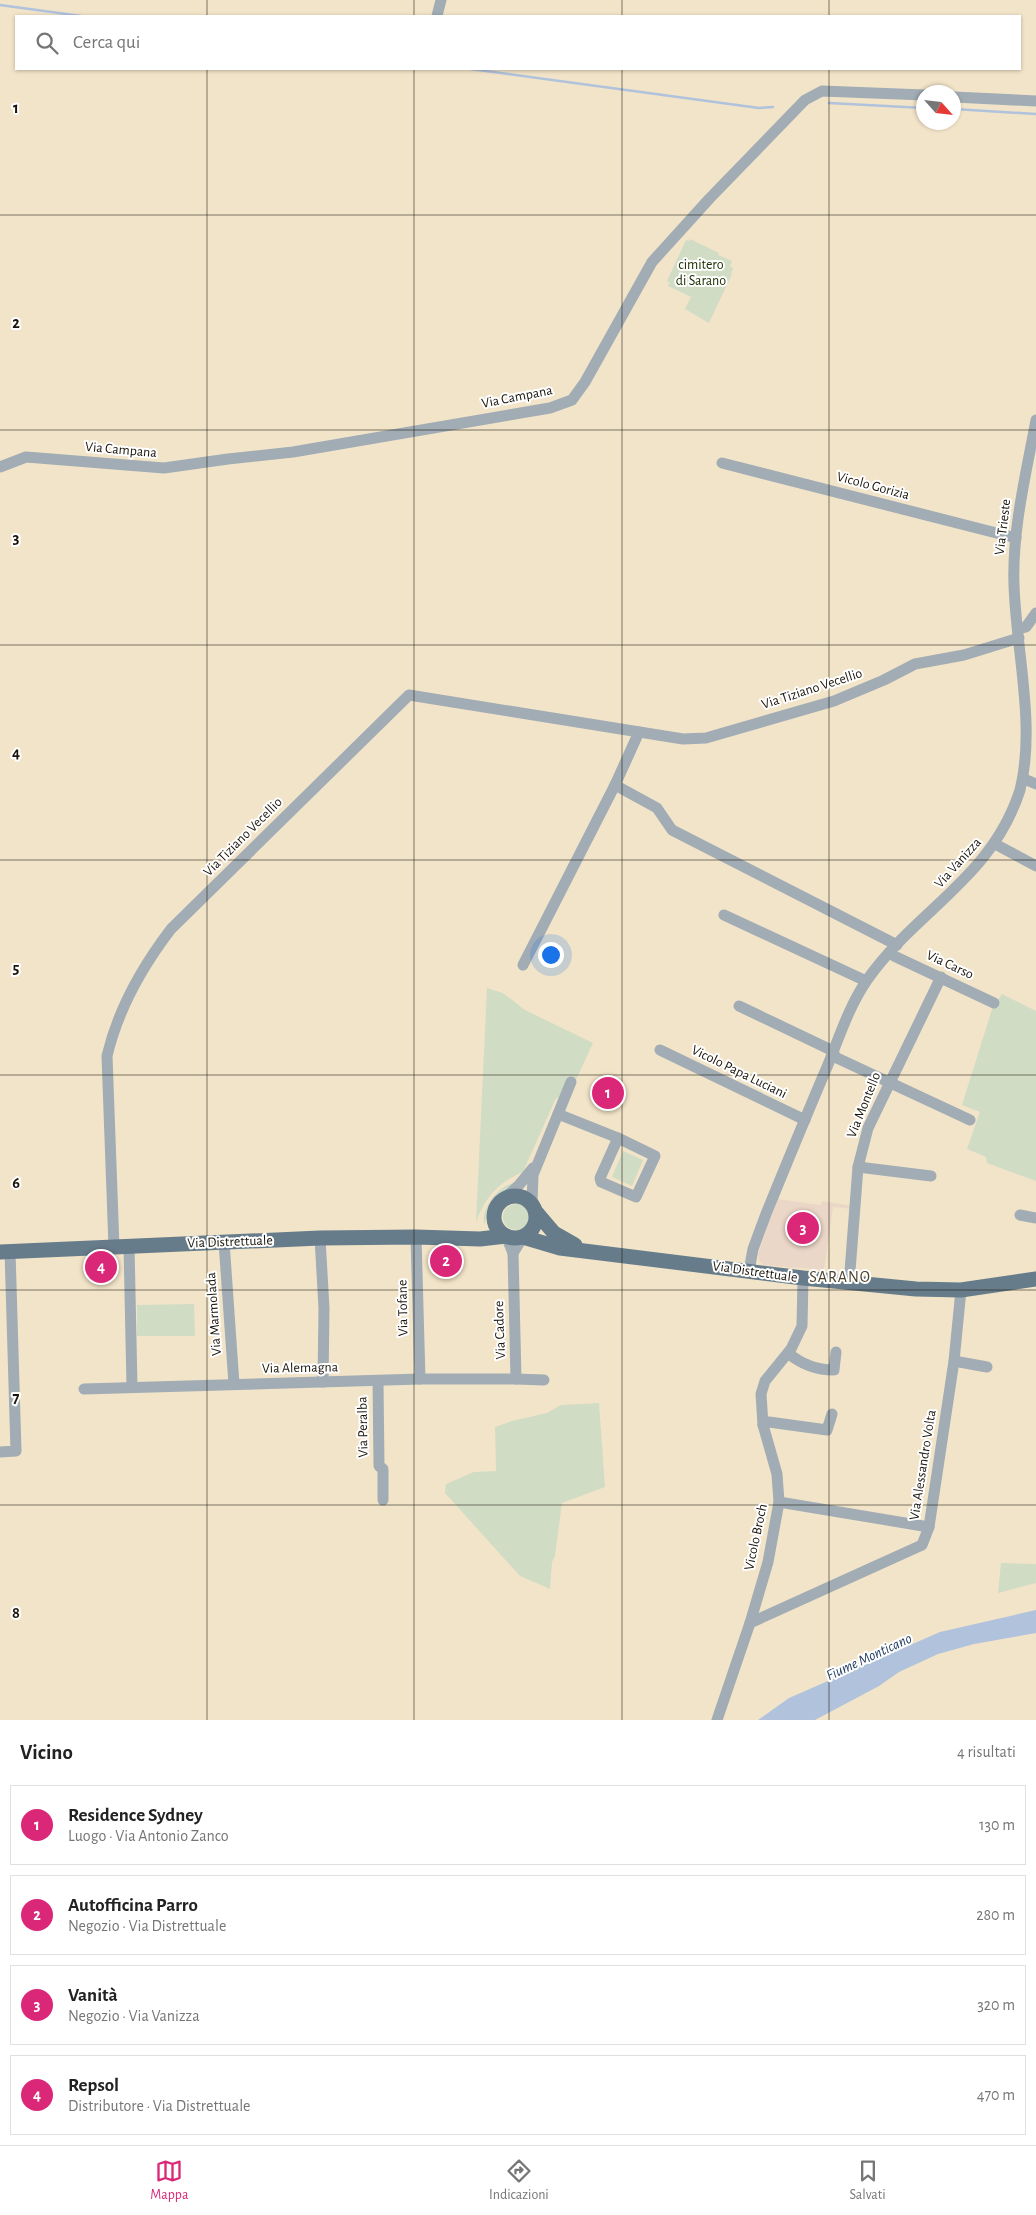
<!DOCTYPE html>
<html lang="it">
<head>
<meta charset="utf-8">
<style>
	:root { --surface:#fff; --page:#f6f6f6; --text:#222; --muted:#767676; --line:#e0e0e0; --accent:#db2777 }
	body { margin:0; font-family:"Alegreya Sans",sans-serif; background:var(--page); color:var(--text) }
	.compass { position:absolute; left:916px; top:85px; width:45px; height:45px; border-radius:50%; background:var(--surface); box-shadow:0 1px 4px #0004; rotate:117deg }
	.you { position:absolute; left:550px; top:954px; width:18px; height:18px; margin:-12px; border:4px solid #fff; border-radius:50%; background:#1a73e8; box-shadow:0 0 0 8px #1a73e833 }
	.badge { display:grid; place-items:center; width:32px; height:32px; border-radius:50%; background:var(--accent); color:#fff; font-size:16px; font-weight:700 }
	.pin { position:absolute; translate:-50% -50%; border:2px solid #fff; box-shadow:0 1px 5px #0006 }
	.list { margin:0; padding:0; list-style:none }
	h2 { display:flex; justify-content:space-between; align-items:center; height:65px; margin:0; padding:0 20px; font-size:21px }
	h2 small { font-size:16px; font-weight:400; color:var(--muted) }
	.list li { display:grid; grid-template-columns:32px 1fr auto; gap:15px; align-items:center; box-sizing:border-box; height:80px; margin:0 10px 10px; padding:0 10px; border:1px solid var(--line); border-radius:0px }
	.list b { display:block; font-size:19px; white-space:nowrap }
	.list p { margin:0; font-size:16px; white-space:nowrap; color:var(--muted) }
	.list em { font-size:16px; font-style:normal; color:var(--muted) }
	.icon { flex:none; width:28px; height:28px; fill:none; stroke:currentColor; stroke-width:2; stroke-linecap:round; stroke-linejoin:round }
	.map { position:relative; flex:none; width:1036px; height:1720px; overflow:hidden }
	.search { position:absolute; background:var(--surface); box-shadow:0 1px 4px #0004; left:15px; right:15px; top:15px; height:55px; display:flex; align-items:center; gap:12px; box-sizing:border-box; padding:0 18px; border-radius:0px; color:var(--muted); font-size:19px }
	.sheet { height:425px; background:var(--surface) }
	nav { display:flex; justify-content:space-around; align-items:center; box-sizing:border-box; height:70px; border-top:1px solid var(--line); background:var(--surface); font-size:14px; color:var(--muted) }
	nav a { display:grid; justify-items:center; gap:2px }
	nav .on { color:var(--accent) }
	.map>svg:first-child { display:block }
	.commercial { fill:#ebd7c8 }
	.green { fill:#d1dcc5 }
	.water { fill:#b0c2dc }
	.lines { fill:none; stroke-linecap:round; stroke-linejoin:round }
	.stream { stroke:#b0c2dc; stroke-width:2.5 }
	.minor { stroke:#a1acb5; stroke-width:11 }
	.major { stroke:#677c8b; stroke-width:15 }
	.grid { fill:none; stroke:#1a150b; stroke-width:1; stroke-opacity:0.55 }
	.labels { text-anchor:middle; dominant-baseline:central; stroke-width:4; stroke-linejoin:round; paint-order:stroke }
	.park-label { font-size:14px; fill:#203003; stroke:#fff }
	.street-label { font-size:14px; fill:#1a150b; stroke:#fff }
	.water-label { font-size:15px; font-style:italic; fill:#264064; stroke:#fff }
	.quarter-label { font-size:16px; letter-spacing:1px; fill:#4d422a; stroke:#fff }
	.grid-label { font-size:16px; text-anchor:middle; font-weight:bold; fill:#1a150b; stroke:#fff; stroke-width:4; stroke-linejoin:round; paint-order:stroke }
</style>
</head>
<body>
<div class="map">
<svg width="1036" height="1720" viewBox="0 0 1036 1720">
	<rect width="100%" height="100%" fill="#f2e4c8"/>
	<polygon class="commercial" points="777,1199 821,1205 822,1201 853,1206 852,1209 833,1207 824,1270 763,1265 759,1261 758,1254"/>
	<g class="green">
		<polygon points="690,239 719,253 718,255 732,261 730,266 733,268 731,273 732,274 709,323 685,309 691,297 668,286 670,283 667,281 686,240 689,241"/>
		<path d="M487,988L503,993L525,1010L593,1043L567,1099L556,1098L523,1172C498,1183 486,1196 476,1222Z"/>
		<polygon points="1002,994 1036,1011 1036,1181 987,1163 986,1157 967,1149 980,1112 962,1105 993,1006"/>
		<polygon points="623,1151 643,1160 632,1186 612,1177"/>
		<path d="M514,1183L495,1202L484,1224C481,1208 499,1185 514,1183Z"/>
		<circle cx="516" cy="1217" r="13"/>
		<polygon points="194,1304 195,1336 137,1336 137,1305"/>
		<polygon points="599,1403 605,1487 562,1503 555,1556 552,1562 550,1589 520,1576 445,1493 446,1484 474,1472 496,1471 495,1427 512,1421 547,1413 561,1405"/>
		<polygon points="1001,1563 1036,1564 1036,1583 998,1593"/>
	</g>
	<polygon class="water" points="1036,1610 1036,1633 974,1644 938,1654 899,1672 879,1686 815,1720 758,1720 789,1698 940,1632"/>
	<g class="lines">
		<g class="stream">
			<polyline points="0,5 81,16"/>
			<polyline points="471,69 759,108 773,107"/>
			<polyline points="829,103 924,108"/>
			<polyline points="954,109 1036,114"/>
		</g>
		<g class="minor">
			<polyline points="437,16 441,0"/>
			<polyline points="954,97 1036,101"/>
			<polyline points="722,463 1016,538"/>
			<polyline points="0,467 26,457 164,468 228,459 293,452 550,408 572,400 585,382 652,262 710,198 805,100 822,91 924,95"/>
			<polyline points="1018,629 1026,627 1036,613"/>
			<polyline points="1024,779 1036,784"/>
			<polyline points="615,785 657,808 672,830 897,945"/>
			<polyline points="995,844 1036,866"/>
			<polyline points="724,915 866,981"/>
			<polyline points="894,956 994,1003"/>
			<polyline points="523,965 615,785 639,732"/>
			<polyline points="739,1006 829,1049 837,1058 970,1120"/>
			<polyline points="660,1050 805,1120"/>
			<polyline points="558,1114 571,1082"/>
			<polygon points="618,1138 655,1156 636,1197 601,1182 600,1178"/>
			<polyline points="858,1167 931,1176"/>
			<polyline points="505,1198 519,1185 533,1168"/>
			<polyline points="532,1203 533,1175 558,1114 618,1138"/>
			<polyline points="1020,1215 1036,1218"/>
			<polyline points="506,1236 513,1253 523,1237"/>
			<polyline points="416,1237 420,1379"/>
			<polyline points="320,1238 324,1308 323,1382"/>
			<polyline points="224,1242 234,1384"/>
			<polyline points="129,1246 132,1387"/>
			<path d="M114,1247L107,1056C118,1009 142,967 171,929L409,695L683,739L706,738L834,701L884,680L915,664L964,655L1019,638"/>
			<polyline points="513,1253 516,1379 544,1380"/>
			<path d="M749,1271L753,1249L766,1214C786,1165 806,1116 827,1067C839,1038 849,1006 867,980C916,910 992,878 1020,790C1036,726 1016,651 1014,585C1012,530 1026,474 1036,420"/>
			<polyline points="849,1284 858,1167 868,1128 941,977"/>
			<path d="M788,1353C801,1364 817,1370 834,1370L836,1352"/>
			<polyline points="954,1361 987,1367"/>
			<polyline points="378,1382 379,1466 383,1469 383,1500"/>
			<polyline points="84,1389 420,1379 516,1379"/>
			<polyline points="763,1425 769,1422 827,1430 832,1414"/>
			<polyline points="0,1452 16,1451 10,1251"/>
			<polyline points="779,1502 929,1527"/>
			<polyline points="750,1623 922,1545 929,1527 954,1361 961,1290"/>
			<polyline points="717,1720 750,1623 768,1562 779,1502 777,1474 763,1425 761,1394 765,1381 791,1349 802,1326 803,1278"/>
		</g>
		<g class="major">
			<circle cx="515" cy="1217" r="21"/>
			<polyline points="537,1213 554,1233 575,1245"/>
			<polyline points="523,1237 560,1248 803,1278 916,1289 961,1290 1036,1279"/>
			<polyline points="0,1252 320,1238 416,1237 480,1239 506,1236"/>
		</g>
	</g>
	<path class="grid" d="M207,0V16M414,0V16M622,0V16M829,0V16M207,69V1720M414,69V1720M622,69V1720M829,69V1720M0,215H1036M0,430H1036M0,645H1036M0,860H1036M0,1075H1036M0,1290H1036M0,1505H1036"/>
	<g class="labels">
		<g class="park-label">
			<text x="701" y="265">cimitero<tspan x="701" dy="16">di Sarano</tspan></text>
		</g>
		<g class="street-label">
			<text transform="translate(517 397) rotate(-11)">Via Campana</text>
			<text transform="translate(121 450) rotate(5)">Via Campana</text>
			<text transform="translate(873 486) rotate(15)">Vicolo Gorizia</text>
			<text transform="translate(1003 527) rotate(-83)">Via Trieste</text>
			<text transform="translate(812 689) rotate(-18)">Via Tiziano Vecellio</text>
			<text transform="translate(243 837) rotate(-45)">Via Tiziano Vecellio</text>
			<text transform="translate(958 863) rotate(-48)">Via Vanizza</text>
			<text transform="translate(950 965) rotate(25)">Via Carso</text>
			<text transform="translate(739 1072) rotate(26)">Vicolo Papa Luciani</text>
			<text transform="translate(864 1105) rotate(-68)">Via Montello</text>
			<text transform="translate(230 1242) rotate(-2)">Via Distrettuale</text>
			<text transform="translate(755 1272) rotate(8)">Via Distrettuale</text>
			<text transform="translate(403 1308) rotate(-91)">Via Tofane</text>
			<text transform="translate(214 1314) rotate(-94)">Via Marmolada</text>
			<text transform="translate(500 1330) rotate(-92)">Via Cadore</text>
			<text transform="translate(300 1368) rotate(-1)">Via Alemagna</text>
			<text transform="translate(363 1427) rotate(-91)">Via Peralba</text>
			<text transform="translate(923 1465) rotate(-81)">Via Alessandro Volta</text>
			<text transform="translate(756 1537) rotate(-78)">Vicolo Broch</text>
		</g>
		<g class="water-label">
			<text transform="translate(869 1657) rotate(-25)">Fiume Monticano</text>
		</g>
		<g class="quarter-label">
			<text x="840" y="1277">SARANO</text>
		</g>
	</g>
	<g class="grid-label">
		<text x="16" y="113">1</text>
		<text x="16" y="328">2</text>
		<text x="16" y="543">3</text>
		<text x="16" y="758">4</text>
		<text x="16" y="973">5</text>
		<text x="16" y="1188">6</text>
		<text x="16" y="1403">7</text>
		<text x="16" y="1618">8</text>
	</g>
</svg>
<svg class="compass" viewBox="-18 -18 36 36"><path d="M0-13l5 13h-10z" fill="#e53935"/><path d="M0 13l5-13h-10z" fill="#767676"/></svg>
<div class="you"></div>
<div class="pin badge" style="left:608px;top:1093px">1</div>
<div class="pin badge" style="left:446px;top:1261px">2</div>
<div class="pin badge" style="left:803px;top:1228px">3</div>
<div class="pin badge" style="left:101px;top:1267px">4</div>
<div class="search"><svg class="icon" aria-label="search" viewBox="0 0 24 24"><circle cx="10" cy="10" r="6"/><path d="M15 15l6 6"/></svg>Cerca qui</div>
</div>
<section class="sheet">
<h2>Vicino<small>4 risultati</small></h2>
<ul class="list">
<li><span class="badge">1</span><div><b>Residence Sydney</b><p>Luogo · Via Antonio Zanco</p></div><em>130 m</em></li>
<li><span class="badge">2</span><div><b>Autofficina Parro</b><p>Negozio · Via Distrettuale</p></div><em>280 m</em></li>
<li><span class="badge">3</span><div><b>Vanità</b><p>Negozio · Via Vanizza</p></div><em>320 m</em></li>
<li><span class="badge">4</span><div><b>Repsol</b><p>Distributore · Via Distrettuale</p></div><em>470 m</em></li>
</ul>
</section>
<nav>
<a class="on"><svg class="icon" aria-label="map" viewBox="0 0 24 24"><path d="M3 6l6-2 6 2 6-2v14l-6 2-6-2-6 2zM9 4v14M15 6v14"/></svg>Mappa</a>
<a><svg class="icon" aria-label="directions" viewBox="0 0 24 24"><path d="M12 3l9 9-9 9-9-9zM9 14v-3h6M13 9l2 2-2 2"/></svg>Indicazioni</a>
<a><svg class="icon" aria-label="saved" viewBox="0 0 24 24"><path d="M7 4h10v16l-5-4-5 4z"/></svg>Salvati</a>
</nav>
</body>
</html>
